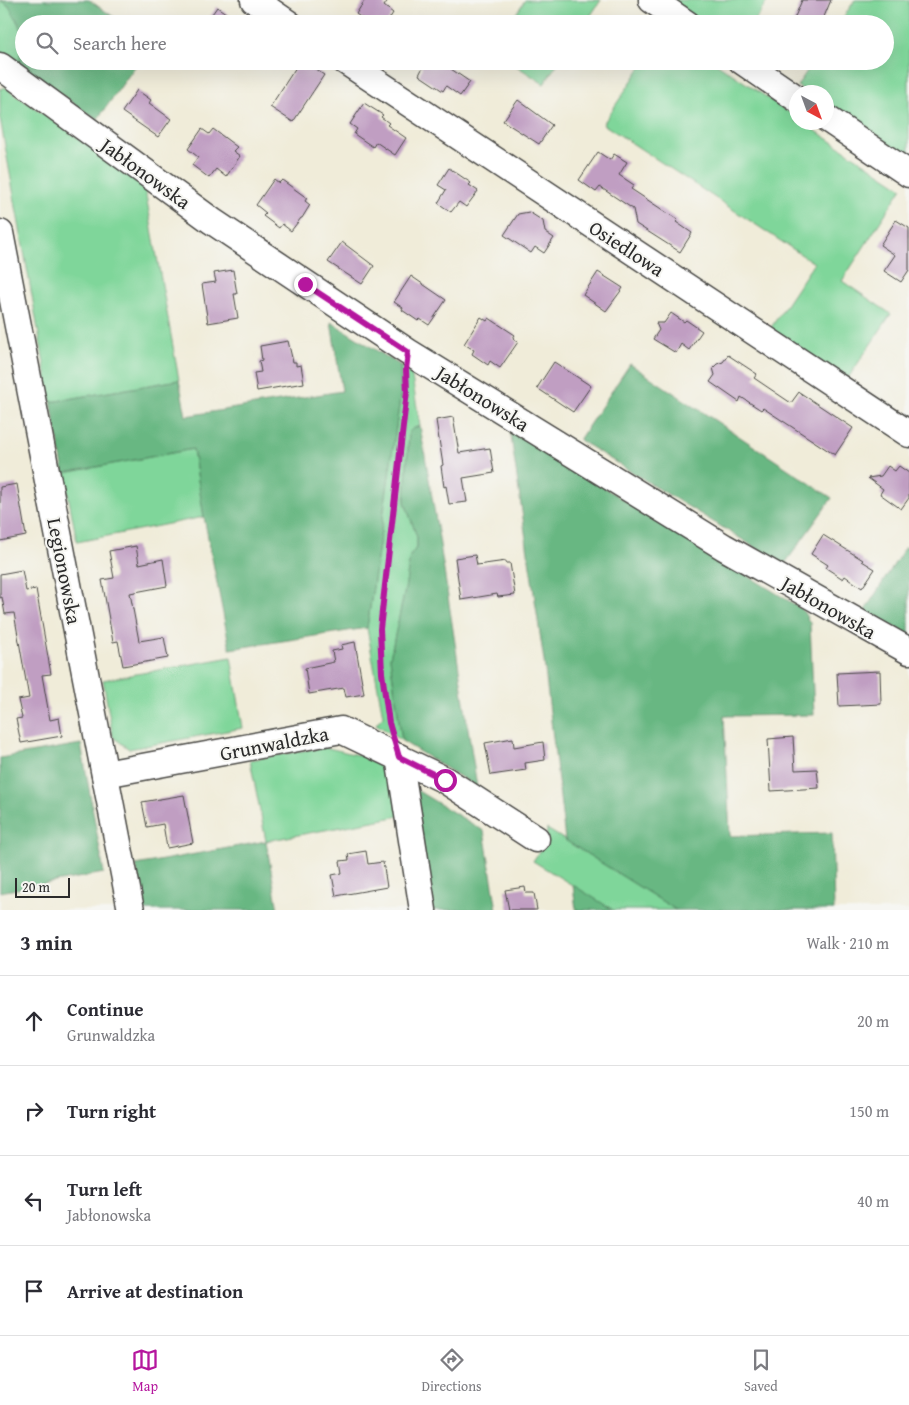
<!DOCTYPE html>
<html lang="en">
<head>
<meta charset="utf-8">
<style>
	:root { --surface:#fff; --page:#f2f2f3; --text:#2b2b33; --muted:#7c7c81; --line:#e1e1e2; --accent:#b5179e }
	body { margin:0; font-family:"Gentium Book Plus",serif; background:var(--page); color:var(--text) }
	.compass { position:absolute; left:789px; top:85px; width:45px; height:45px; border-radius:50%; background:var(--surface); box-shadow:0 5px 20px #0002; rotate:139deg }
	.scale { position:absolute; left:15px; bottom:12px; width:55px; box-sizing:border-box; padding-left:5px; border:2px solid #2b2b2b; border-top:0; font-size:14px; line-height:18px; white-space:nowrap; color:#2b2b2b; -webkit-text-stroke:4px #f6f6f2; paint-order:stroke }
	.stop { position:absolute; width:15px; height:15px; margin:-11px; border:4px solid #b5179e; border-radius:50%; background:#fff }
	.stop.end { background:#b5179e; border-color:#fff; box-shadow:0 1px 5px #0008 }
	.list { margin:0; padding:0; list-style:none }
	h2 { display:flex; justify-content:space-between; align-items:center; height:65px; margin:0; padding:0 20px; font-size:21px }
	h2 small { font-size:16px; font-weight:400; color:var(--muted) }
	.list li { display:grid; grid-template-columns:32px 1fr auto; gap:15px; align-items:center; box-sizing:border-box; height:90px; padding:0 20px; border-top:1px solid var(--line) }
	.list b { display:block; font-size:19px; white-space:nowrap }
	.list p { margin:0; font-size:16px; white-space:nowrap; color:var(--muted) }
	.list em { font-size:16px; font-style:normal; color:var(--muted) }
	.icon { flex:none; width:28px; height:28px; fill:none; stroke:currentColor; stroke-width:2; stroke-linecap:round; stroke-linejoin:round }
	.map { position:relative; flex:none; width:909px; height:910px; overflow:hidden }
	.search { position:absolute; background:var(--surface); box-shadow:0 5px 20px #0002; left:15px; right:15px; top:15px; height:55px; display:flex; align-items:center; gap:12px; box-sizing:border-box; padding:0 18px; border-radius:28px; color:var(--muted); font-size:19px }
	.sheet { height:425px; background:var(--surface) }
	nav { display:flex; justify-content:space-around; align-items:center; box-sizing:border-box; height:70px; border-top:1px solid var(--line); background:var(--surface); font-size:14px; color:var(--muted) }
	nav a { display:grid; justify-items:center; gap:2px }
	nav .on { color:var(--accent) }
	.map>svg:first-child { display:block }
	.green { fill:#7fd69a; stroke:#558062 }
	.forest { fill:#67b782; stroke:#497156 }
	.building { fill:#c09ec2 }
	.lines { fill:none; stroke-linecap:round; stroke-linejoin:round }
	.minor-casing { stroke:#494845; stroke-width:29 }
	.path { stroke:#494845; stroke-width:3; stroke-dasharray:1 4; stroke-linecap:butt }
	.minor { stroke:#fff; stroke-width:26 }
	.route { stroke:#b5179e; stroke-width:6 }
	.labels { text-anchor:middle; dominant-baseline:central; stroke-width:4; stroke-linejoin:round; paint-order:stroke }
	.street-label { font-size:20px; fill:#2b2b2b; stroke:#f6f6f2 }
</style>
</head>
<body>
<div class="map">
<svg width="909" height="910" viewBox="0 0 909 910">
	<rect width="100%" height="100%" fill="#f6f6f2"/>
	<filter id="ink" filterUnits="userSpaceOnUse"><feTurbulence type="fractalNoise" baseFrequency=".02" numOctaves="2"/><feDisplacementMap in="SourceGraphic" scale="10" xChannelSelector="R" yChannelSelector="G"/><feConvolveMatrix kernelMatrix="1 2 1 2 8 2 1 2 1" color-interpolation-filters="sRGB"/></filter>
	<filter id="wash" filterUnits="userSpaceOnUse"><feTurbulence type="fractalNoise" baseFrequency=".0096" numOctaves="4" result="noise"/><feDisplacementMap in="SourceGraphic" scale="20" xChannelSelector="R" yChannelSelector="G"/><feGaussianBlur stdDeviation="1.12" result="paint"/><feColorMatrix in="noise" values="0 0 0 0 0 0 0 0 0 0 0 0 0 0 0 0 0 1.4 0 .05"/><feComposite in="paint" operator="in"/></filter>
	<g filter="url(#wash)">
		<rect width="100%" height="100%" fill="#f0ecd9"/>
		<g class="green">
			<polygon points="0,0 9,6 23,32 19,65 0,52"/>
			<polygon points="525,0 601,0 585,24 510,24"/>
			<polygon points="670,0 768,0 753,24 704,24"/>
			<polygon points="855,0 909,0 909,161 827,106 826,92 807,92 797,86 814,61 885,61 885,24 839,24"/>
			<polygon points="509,61 559,61 544,84"/>
			<polygon points="645,61 713,61 796,117 796,122 804,123 902,188 842,281 891,314 844,384 768,332 814,263 603,124"/>
			<polygon points="5,87 144,184 179,380 51,402 0,118 0,89"/>
			<polygon points="400,365 411,371 420,426 412,429 409,432 405,502 417,537 417,547 410,556 405,590 390,658 402,741 376,724 383,716 367,628 401,392"/>
			<polygon points="193,449 204,517 77,542 64,473"/>
			<polygon points="231,657 243,728 129,749 113,737 103,680"/>
			<polygon points="324,747 362,756 393,774 400,816 266,841 250,760"/>
			<polygon points="547,829 565,840 676,910 613,910 533,861 546,842"/>
		</g>
		<g class="forest">
			<polygon points="0,0 89,0 124,24 24,24 24,61 139,61 97,120 19,65 23,32 9,6"/>
			<polygon points="331,322 400,365 401,392 367,628 230,649 204,517 193,449 64,473 51,402 179,380 186,416 342,391"/>
			<polygon points="630,364 832,498 784,565 579,440"/>
			<polygon points="420,426 439,538 477,787 402,741 390,658 405,590 410,556 417,547 417,537 405,502 409,432 412,429"/>
			<polygon points="510,430 802,609 810,623 814,715 724,716 730,836 832,833 834,910 676,910 565,840 544,661"/>
			<polygon points="905,547 909,550 909,635 864,612"/>
			<polygon points="81,744 104,873 0,892 0,758"/>
			<polygon points="408,785 484,831 497,910 429,910"/>
			<polygon points="266,841 278,910 144,910 136,865"/>
			<polygon points="573,885 613,910 576,910"/>
		</g>
		<g id="blocks">
			<g class="building">
				<polygon points="365,0 388,0 384,6 393,13 386,24 370,24 356,14"/>
				<polygon points="802,0 831,0 821,24 792,24"/>
				<polygon points="217,7 242,24 205,24"/>
				<polygon points="300,61 303,61 324,75 293,122 270,107"/>
				<polygon points="428,61 449,61 451,69 470,82 460,96 446,86 443,91 419,75 422,69 421,63"/>
				<polygon points="137,90 151,100 149,103 171,119 158,137 122,112"/>
				<polygon points="518,100 552,125 539,144 503,121"/>
				<polygon points="364,103 383,115 381,117 389,123 387,125 406,138 395,155 376,142 373,147 354,134 357,129 350,124"/>
				<polygon points="202,129 209,134 213,129 237,147 233,151 240,156 226,177 216,169 209,178 192,165 198,157 188,149"/>
				<polygon points="598,152 610,160 614,154 627,162 619,175 634,185 631,189 678,220 676,222 692,233 680,252 636,224 633,209 600,187 596,192 579,180"/>
				<polygon points="449,168 471,183 469,185 478,191 466,207 459,202 451,212 438,203 446,190 438,185"/>
				<polygon points="274,179 279,183 282,180 307,198 305,201 310,205 302,218 301,218 291,231 282,224 279,228 263,216 266,213 256,205"/>
				<polygon points="529,212 543,221 545,232 554,238 544,253 535,247 531,253 504,235 518,214"/>
				<polygon points="896,220 909,228 909,270 901,282 884,271 895,255 880,245"/>
				<polygon points="342,242 374,266 362,284 328,262"/>
				<polygon points="233,270 237,294 234,294 238,318 208,323 202,284 216,282 214,273"/>
				<polygon points="598,272 623,288 606,311 583,295"/>
				<polygon points="411,276 446,300 429,325 420,319 418,321 402,310 403,308 394,302"/>
				<polygon points="671,313 684,322 686,320 702,331 689,350 681,344 676,353 653,339 659,330 656,323 664,323"/>
				<polygon points="481,317 487,321 489,318 515,335 513,338 518,342 500,368 490,361 488,365 472,354 474,350 464,344"/>
				<polygon points="288,341 293,362 296,362 296,366 301,365 304,383 257,391 254,373 261,372 259,361 262,360 260,346"/>
				<polygon points="728,355 757,374 754,378 791,403 799,392 853,428 835,455 763,408 761,410 741,397 739,402 710,382 715,375 713,368 717,364 723,362"/>
				<polygon points="554,362 591,386 573,412 537,388"/>
				<polygon points="453,417 459,453 490,448 494,473 463,478 467,502 449,504 446,486 444,487 441,466 443,465 436,420"/>
				<polygon points="888,466 895,471 899,466 909,473 909,498 901,509 880,494 883,489 868,478 881,476"/>
				<polygon points="17,484 26,536 0,541 0,487"/>
				<polygon points="823,535 863,560 862,561 875,569 862,588 845,576 843,579 826,568 828,565 811,554"/>
				<polygon points="136,546 139,564 163,559 167,586 130,593 139,641 164,637 168,658 123,666 118,641 113,642 102,580 114,578 109,551"/>
				<polygon points="475,555 477,565 506,561 506,563 510,563 515,595 498,597 497,594 461,600 455,558"/>
				<polygon points="22,570 26,591 36,589 51,674 42,675 50,720 59,718 62,736 21,743 16,719 22,718 18,700 29,698 14,613 5,614 2,597 0,598 0,574"/>
				<polygon points="355,642 364,694 346,697 344,688 309,694 305,668 334,662 332,651 342,649 341,645"/>
				<polygon points="880,671 881,704 839,706 837,673"/>
				<polygon points="793,737 795,770 817,769 819,788 771,791 768,739"/>
				<polygon points="513,738 514,747 543,742 545,760 525,763 526,770 491,775 485,743"/>
				<polygon points="184,795 193,843 167,848 163,824 147,827 142,802"/>
				<polygon points="366,851 368,864 383,862 387,887 336,896 332,875 342,873 340,861 349,860 348,854"/>
				<polygon points="525,887 526,893 534,893 537,910 509,910 505,890"/>
			</g>
		</g>
	</g>
	<g filter="url(#ink)">
		<use href="#blocks" fill-opacity="0" stroke="#494845" stroke-width="1"/>
		<g class="lines">
			<g class="minor-casing">
				<g id="minor">
					<polyline points="254,0 289,24"/>
					<polyline points="652,0 687,24"/>
					<polyline points="345,61 909,434"/>
					<polyline points="742,61 796,98"/>
					<polyline points="0,66 212,221 408,352 724,547 909,651"/>
					<polyline points="826,118 909,174"/>
					<polyline points="0,233 131,910"/>
					<polyline points="399,757 423,910"/>
					<polyline points="105,774 341,730 445,780 536,839"/>
				</g>
			</g>
			<polyline class="path" points="391,730 382,673 380,629 407,391 406,376"/>
			<use href="#minor" class="minor"/>
		</g>
	</g>
	<g class="lines" filter="url(#ink)">
		<polyline class="route" points="305,284 408,352 406,370 407,391 380,629 382,673 389,723 399,757 445,780"/>
	</g>
	<g class="labels">
		<g class="street-label">
			<text transform="translate(146 173) rotate(36)">Jabłonowska</text>
			<text transform="translate(627 248) rotate(33)">Osiedlowa</text>
			<text transform="translate(483 398) rotate(32)">Jabłonowska</text>
			<text transform="translate(65 571) rotate(79)">Legionowska</text>
			<text transform="translate(829 607) rotate(30)">Jabłonowska</text>
			<text transform="translate(274 743) rotate(-11)">Grunwaldzka</text>
		</g>
	</g>
</svg>
<svg class="compass" viewBox="-18 -18 36 36"><path d="M0-13l5 13h-10z" fill="#e53935"/><path d="M0 13l5-13h-10z" fill="#7c7c81"/></svg>
<div class="scale">20 m</div>
<div class="stop" style="left:445px;top:780px"></div>
<div class="stop end" style="left:305px;top:284px"></div>
<div class="search"><svg class="icon" aria-label="search" viewBox="0 0 24 24"><circle cx="10" cy="10" r="6"/><path d="M15 15l6 6"/></svg>Search here</div>
</div>
<section class="sheet">
<h2>3 min<small>Walk · 210 m</small></h2>
<ul class="list">
<li><svg class="icon" aria-label="ahead" viewBox="0 0 24 24"><path d="M12 20V5M6 11l6-6 6 6"/></svg><div><b>Continue</b><p>Grunwaldzka</p></div><em>20 m</em></li>
<li><svg class="icon" aria-label="right" viewBox="0 0 24 24"><path d="M7 20v-9h11M14 6l5 5-5 5"/></svg><div><b>Turn right</b></div><em>150 m</em></li>
<li><svg class="icon" aria-label="left" viewBox="0 0 24 24"><path d="M17 20v-9H6M10 6l-5 5 5 5"/></svg><div><b>Turn left</b><p>Jabłonowska</p></div><em>40 m</em></li>
<li><svg class="icon" aria-label="arrive" viewBox="0 0 24 24"><path d="M6 21V4h12l-3 4 3 4H6"/></svg><div><b>Arrive at destination</b></div></li>
</ul>
</section>
<nav>
<a class="on"><svg class="icon" aria-label="map" viewBox="0 0 24 24"><path d="M3 6l6-2 6 2 6-2v14l-6 2-6-2-6 2zM9 4v14M15 6v14"/></svg>Map</a>
<a><svg class="icon" aria-label="directions" viewBox="0 0 24 24"><path d="M12 3l9 9-9 9-9-9zM9 14v-3h6M13 9l2 2-2 2"/></svg>Directions</a>
<a><svg class="icon" aria-label="saved" viewBox="0 0 24 24"><path d="M7 4h10v16l-5-4-5 4z"/></svg>Saved</a>
</nav>
</body>
</html>
